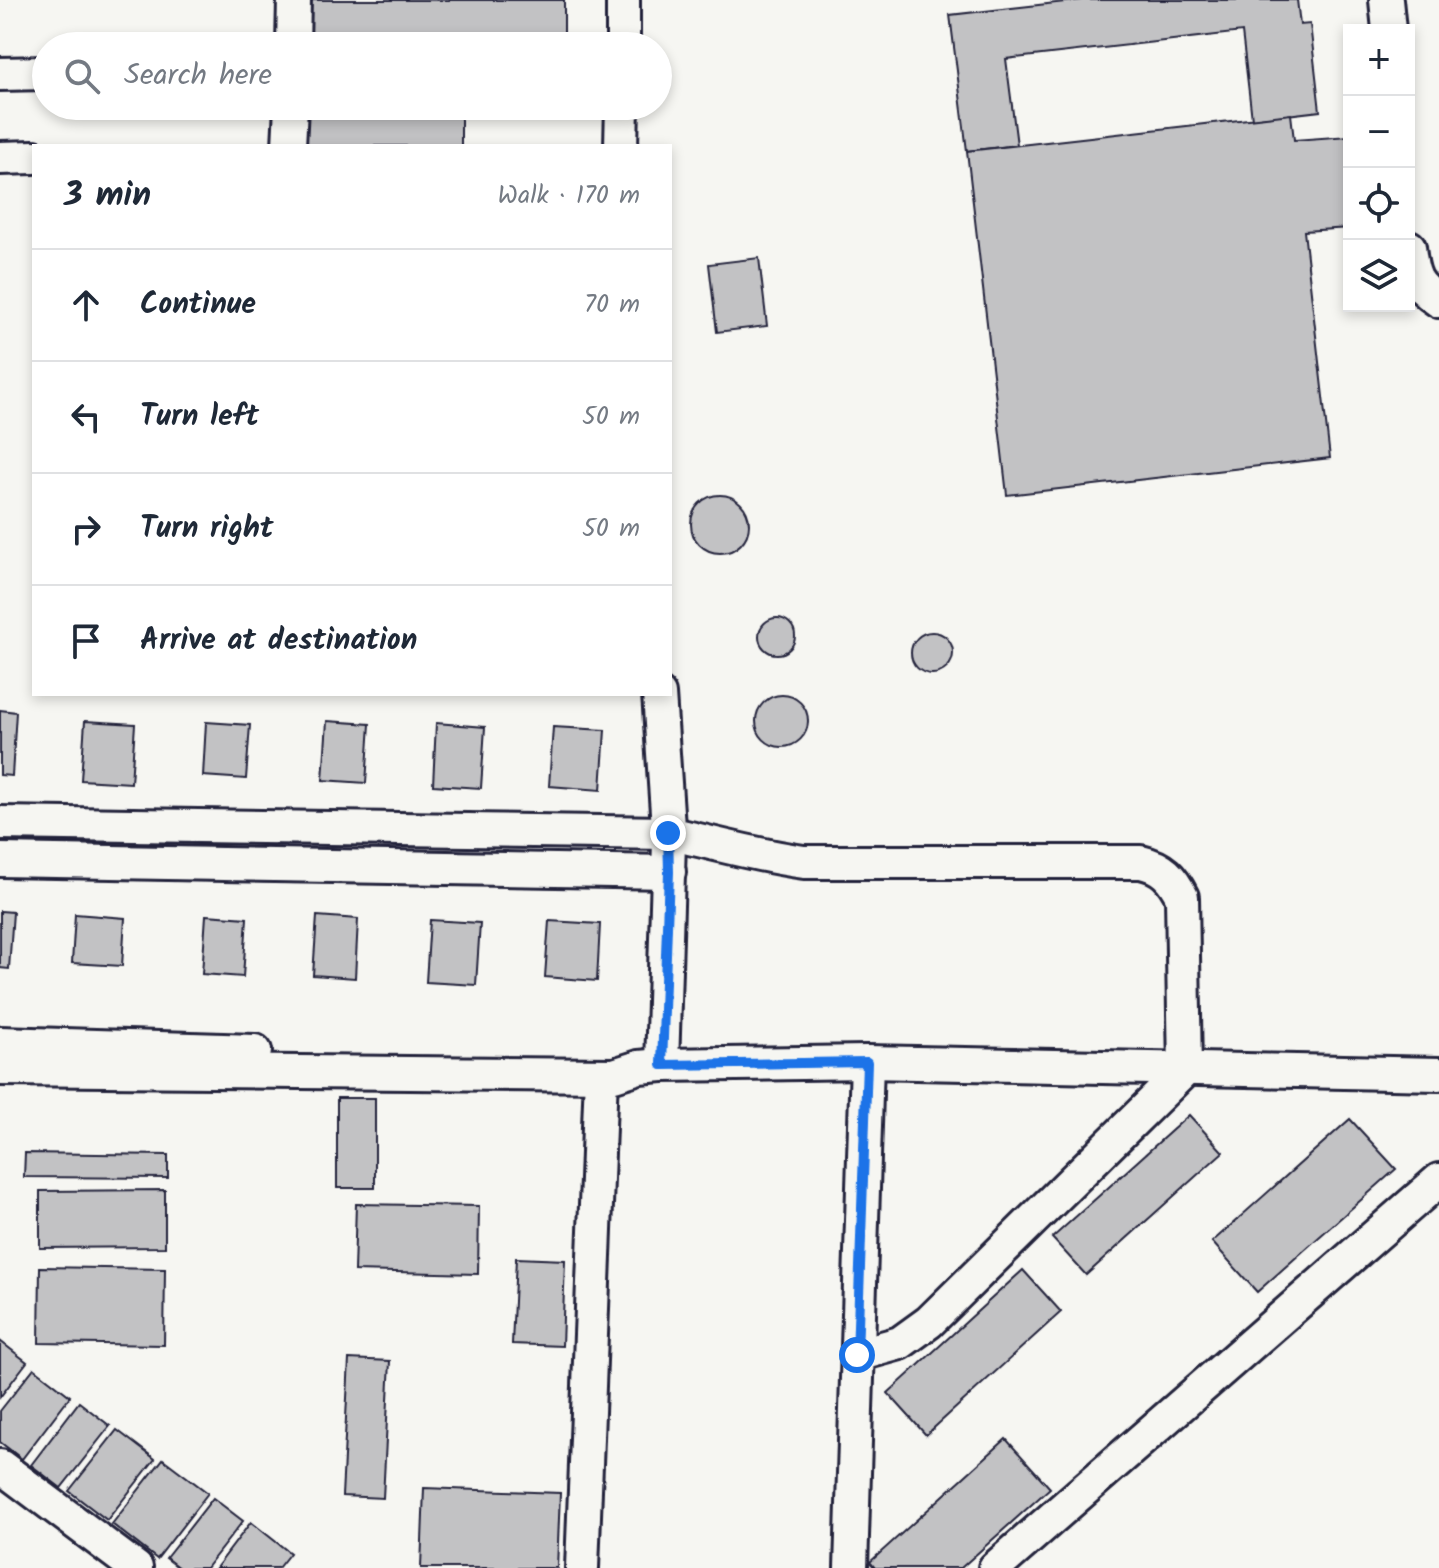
<!DOCTYPE html>
<html lang="en">
<head>
<meta charset="utf-8">
<style>
	:root { --surface:#fff; --page:#f2f2f3; --text:#1f2937; --muted:#747a83; --line:#e0e1e3 }
	body { margin:0; font-family:Kalam,sans-serif; background:var(--page); color:var(--text) }
	.controls { position:absolute; right:24px; top:24px; display:grid; overflow:hidden; border-radius:0px; box-shadow:0 4px 12px #0003 }
	.controls button { width:72px; height:72px; display:grid; place-items:center; padding:0; border:0; border-bottom:2px solid var(--line); background:var(--surface); color:var(--text); font:40px sans-serif }
	.stop { position:absolute; width:24px; height:24px; margin:-18px; border:6px solid #1a73e8; border-radius:50%; background:#fff }
	.stop.end { background:#1a73e8; border-color:#fff; box-shadow:0 2px 8px #0008 }
	.list { margin:0; padding:0; list-style:none }
	h2 { display:flex; justify-content:space-between; align-items:center; height:104px; margin:0; padding:0 32px; font-size:34px }
	h2 small { font-size:26px; font-weight:400; color:var(--muted) }
	.list li { display:grid; grid-template-columns:52px 1fr auto; gap:24px; align-items:center; box-sizing:border-box; height:112px; padding:0 32px; border-top:2px solid var(--line) }
	.list b { display:block; font-size:30px; white-space:nowrap }
	.list em { font-size:26px; font-style:normal; color:var(--muted) }
	.icon { flex:none; width:44px; height:44px; fill:none; stroke:currentColor; stroke-width:2; stroke-linecap:round; stroke-linejoin:round }
	.map { position:relative; flex:none; width:1439px; height:1568px; overflow:hidden }
	.search { position:absolute; background:var(--surface); box-shadow:0 4px 12px #0003; left:32px; top:32px; width:640px; height:88px; display:flex; align-items:center; gap:20px; box-sizing:border-box; padding:0 28px; border-radius:44px; color:var(--muted); font-size:30px }
	.panel { position:absolute; background:var(--surface); box-shadow:0 4px 12px #0003; left:32px; top:144px; width:640px; height:552px; border-radius:0px }
	.map>svg:first-child { display:block }
	.building { fill:#c2c2c4; stroke:#22223b; stroke-width:2 }
	.lines { fill:none; stroke-linecap:round; stroke-linejoin:round }
	.minor-casing { stroke:#22223b; stroke-width:38 }
	.minor { stroke:#f6f6f2; stroke-width:32 }
	.route { stroke:#1a73e8; stroke-width:10 }
</style>
</head>
<body>
<div class="map">
<svg width="1439" height="1568" viewBox="0 0 1439 1568">
	<rect width="100%" height="100%" fill="#f6f6f2"/>
	<filter id="ink" filterUnits="userSpaceOnUse"><feTurbulence type="fractalNoise" baseFrequency=".0125" numOctaves="2"/><feDisplacementMap in="SourceGraphic" scale="16" xChannelSelector="R" yChannelSelector="G"/><feConvolveMatrix kernelMatrix="1 2 1 2 8 2 1 2 1" color-interpolation-filters="sRGB"/></filter>
	<g filter="url(#ink)">
		<g class="building">
			<polygon points="308,0 564,0 564,46 307,46"/>
			<polygon points="1083,0 1297,0 1300,25 1310,24 1320,111 1252,119 1242,32 1006,59 1017,145 967,151 950,15"/>
			<polygon points="306,106 489,106 489,111 461,111 461,146 306,146"/>
			<polygon points="1291,114 1294,140 1349,136 1349,228 1304,231 1330,458 1007,495 967,151"/>
			<polygon points="759,258 767,326 717,332 709,264"/>
			<circle cx="720" cy="524" r="29"/>
			<circle cx="777" cy="636" r="18"/>
			<circle cx="932" cy="653" r="21"/>
			<circle cx="782" cy="721" r="26"/>
			<polygon points="0,710 16,712 12,776 0,775"/>
			<polygon points="85,721 135,724 131,783 81,780"/>
			<polygon points="327,721 370,724 366,783 323,780"/>
			<polygon points="206,722 250,725 246,779 203,776"/>
			<polygon points="436,723 485,727 481,788 433,785"/>
			<polygon points="553,727 605,730 601,790 549,786"/>
			<polygon points="0,911 13,912 9,969 0,968"/>
			<polygon points="75,914 125,918 122,966 72,963"/>
			<polygon points="206,915 247,918 243,977 202,974"/>
			<polygon points="317,916 358,919 355,978 313,975"/>
			<polygon points="430,920 480,923 476,985 426,982"/>
			<polygon points="549,921 600,924 597,981 545,977"/>
			<rect x="337" y="1098" width="38" height="90"/>
			<polygon points="1189,1115 1223,1152 1086,1275 1052,1238"/>
			<polygon points="1350,1119 1396,1169 1257,1292 1212,1242"/>
			<polygon points="25,1153 168,1155 168,1178 24,1177"/>
			<polygon points="165,1190 165,1247 40,1248 40,1191"/>
			<polygon points="356,1204 479,1206 478,1274 354,1271"/>
			<polygon points="516,1258 565,1260 562,1346 512,1344"/>
			<polygon points="40,1267 165,1269 164,1345 39,1343"/>
			<polygon points="1023,1270 1061,1312 926,1435 888,1393"/>
			<polygon points="0,1341 27,1362 0,1397"/>
			<polygon points="349,1359 390,1361 383,1498 342,1496"/>
			<polygon points="34,1368 70,1396 22,1459 0,1442 0,1411"/>
			<polygon points="79,1402 110,1426 61,1488 31,1465"/>
			<polygon points="117,1430 155,1459 107,1520 69,1491"/>
			<polygon points="1006,1439 1050,1488 961,1568 875,1568 870,1562"/>
			<polygon points="163,1459 208,1493 157,1559 112,1524"/>
			<polygon points="424,1488 560,1493 557,1568 421,1568"/>
			<polygon points="213,1498 243,1521 206,1568 179,1568 166,1558"/>
			<polygon points="251,1522 290,1553 278,1568 216,1568"/>
		</g>
		<g class="lines">
			<g class="minor-casing">
				<g id="minor">
					<polyline points="1386,0 1389,30"/>
					<polyline points="293,46 294,0"/>
					<polyline points="623,46 623,0"/>
					<polyline points="0,74 46,73"/>
					<polyline points="289,146 291,106"/>
					<polyline points="621,146 622,106"/>
					<polyline points="0,158 34,157"/>
					<path d="M1409,247C1412,276 1415,285 1439,301"/>
					<polyline points="659,694 669,842 662,1065"/>
					<path d="M0,823L668,833C714,843 758,856 804,862H1141C1163,867 1172,877 1182,897L1185,1070L929,1322L900,1343L857,1355"/>
					<polyline points="0,860 669,872"/>
					<polyline points="0,1043 255,1051"/>
					<polyline points="0,1069 614,1075 639,1067 662,1065 867,1062 1439,1074"/>
					<polyline points="0,1466 136,1568"/>
					<polyline points="582,1568 601,1075"/>
					<polyline points="851,1568 867,1062"/>
					<polyline points="995,1568 1439,1180"/>
				</g>
			</g>
			<use href="#minor" class="minor"/>
		</g>
	</g>
	<g class="lines" filter="url(#ink)">
		<polyline class="route" points="668,833 669,872 662,1065 867,1062 857,1355"/>
	</g>
</svg>
<div class="controls">
<button>+</button>
<button>−</button>
<button><svg class="icon" aria-label="locate" viewBox="0 0 24 24"><circle cx="12" cy="12" r="6"/><path d="M12 2v4M12 18v4M2 12h4M18 12h4"/></svg></button>
<button><svg class="icon" aria-label="layers" viewBox="0 0 24 24"><path d="M12 4l9 5-9 5-9-5zM3 14l9 5 9-5"/></svg></button>
</div>
<div class="stop" style="left:857px;top:1355px"></div>
<div class="stop end" style="left:668px;top:833px"></div>
<div class="search"><svg class="icon" aria-label="search" viewBox="0 0 24 24"><circle cx="10" cy="10" r="6"/><path d="M15 15l6 6"/></svg>Search here</div>
<section class="panel">
<h2>3 min<small>Walk · 170 m</small></h2>
<ul class="list">
<li><svg class="icon" aria-label="ahead" viewBox="0 0 24 24"><path d="M12 20V5M6 11l6-6 6 6"/></svg><div><b>Continue</b></div><em>70 m</em></li>
<li><svg class="icon" aria-label="left" viewBox="0 0 24 24"><path d="M17 20v-9H6M10 6l-5 5 5 5"/></svg><div><b>Turn left</b></div><em>50 m</em></li>
<li><svg class="icon" aria-label="right" viewBox="0 0 24 24"><path d="M7 20v-9h11M14 6l5 5-5 5"/></svg><div><b>Turn right</b></div><em>50 m</em></li>
<li><svg class="icon" aria-label="arrive" viewBox="0 0 24 24"><path d="M6 21V4h12l-3 4 3 4H6"/></svg><div><b>Arrive at destination</b></div></li>
</ul>
</section>
</div>
</body>
</html>
